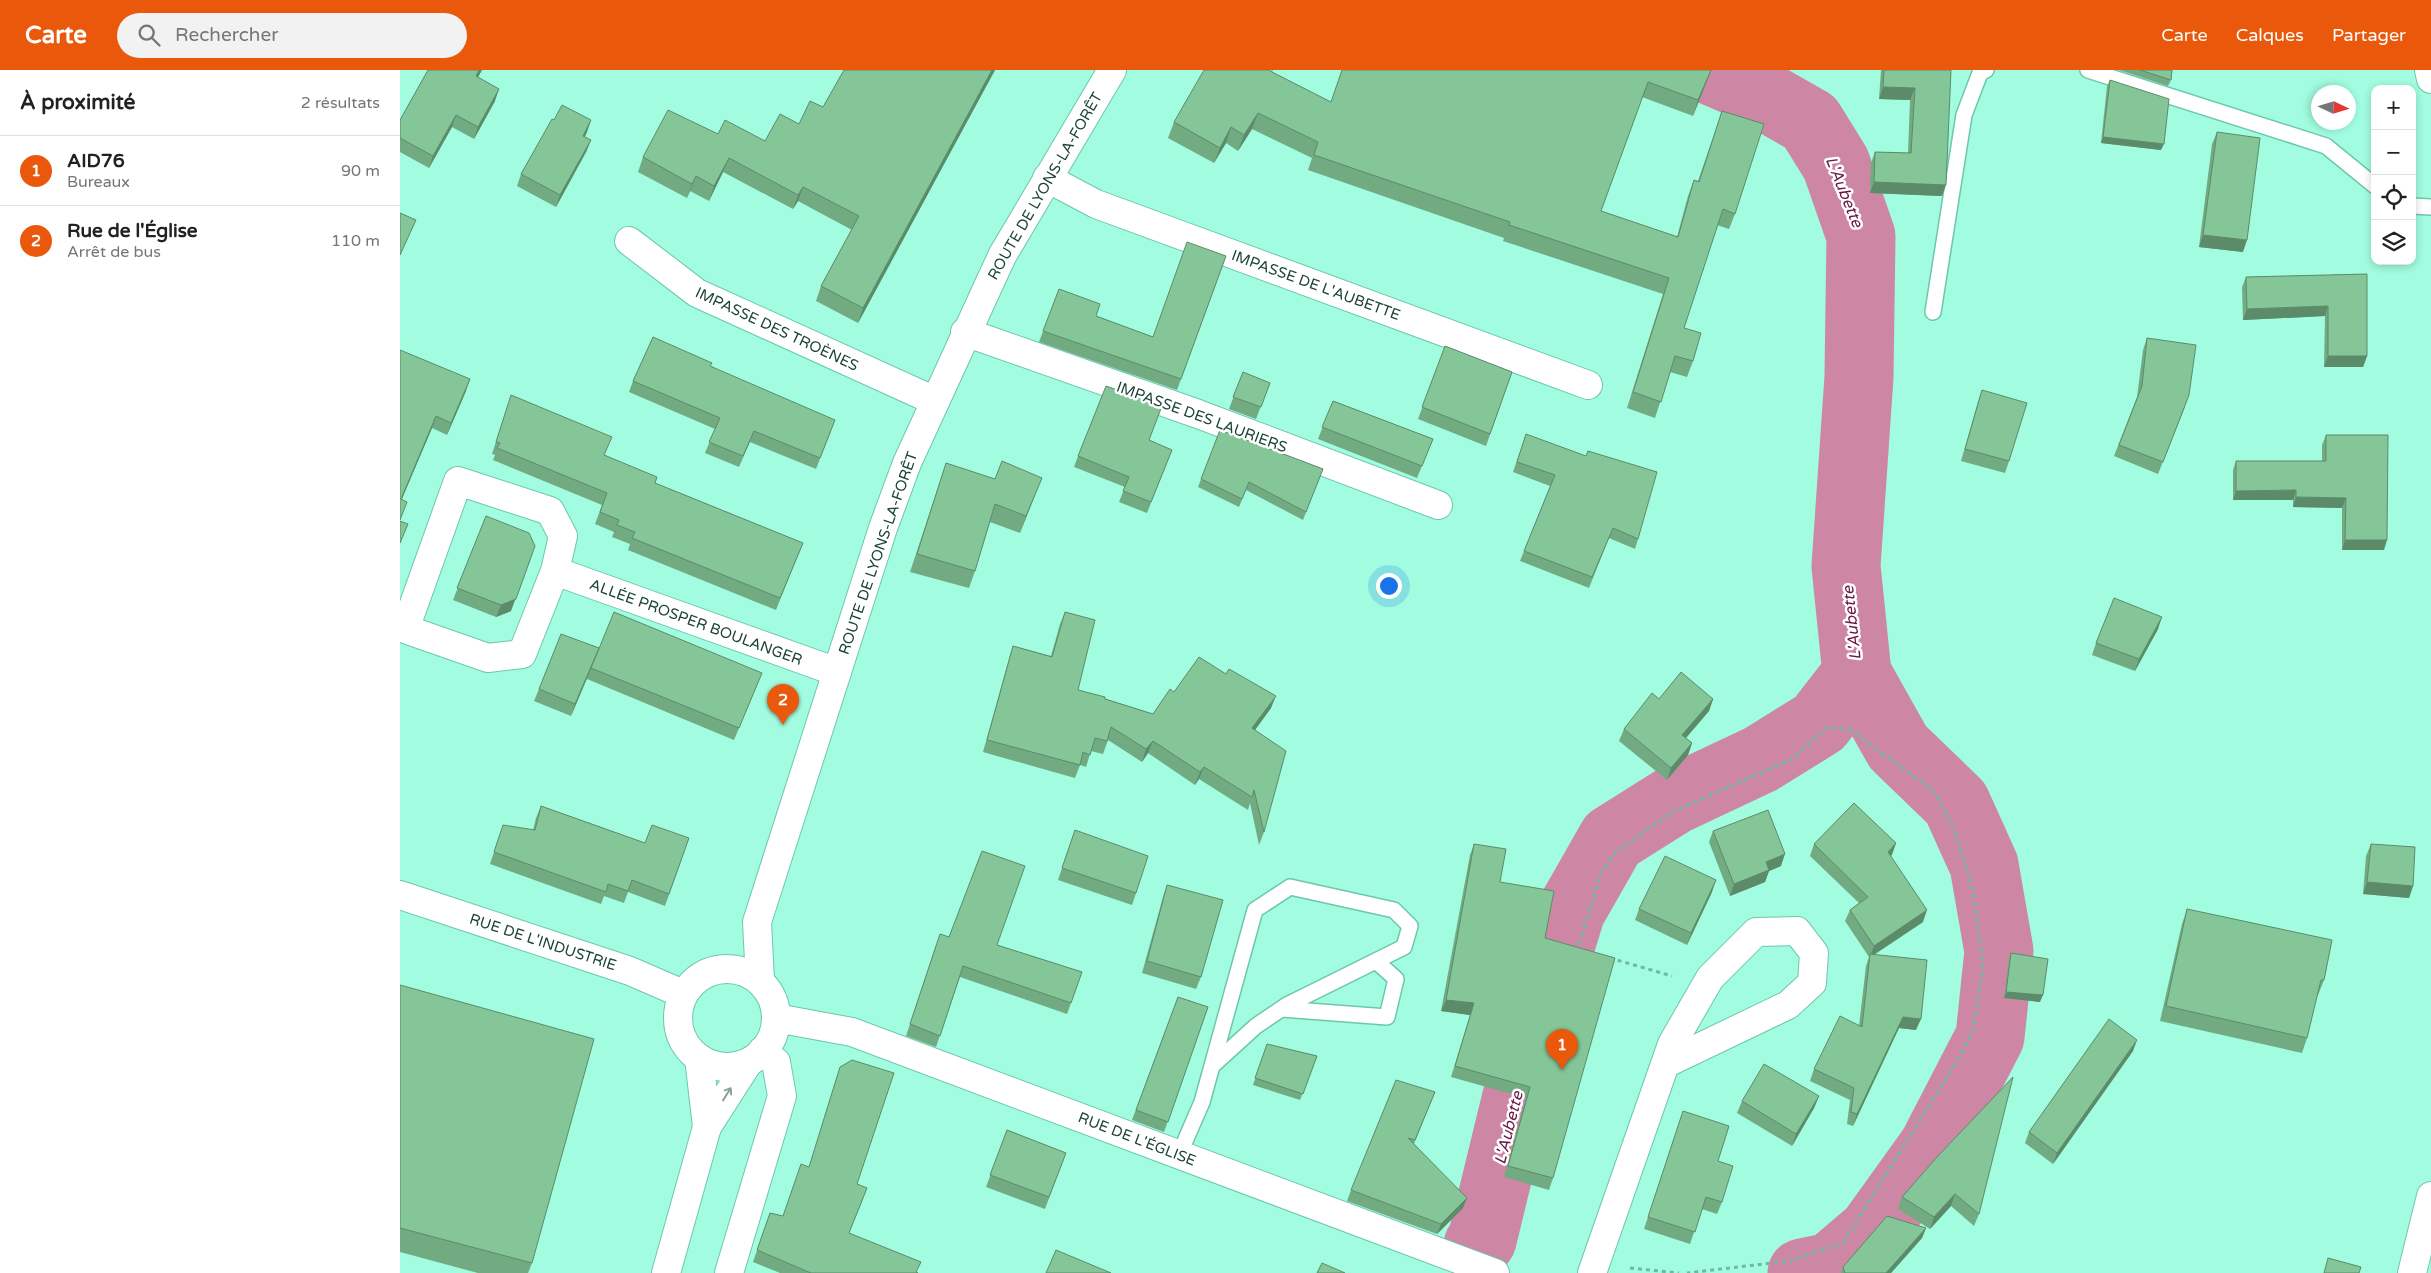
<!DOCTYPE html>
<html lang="fr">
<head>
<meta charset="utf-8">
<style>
	:root { --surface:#fff; --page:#f2f2f2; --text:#222; --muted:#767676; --line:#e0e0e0; --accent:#ea580c }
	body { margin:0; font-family:"Varela Round",sans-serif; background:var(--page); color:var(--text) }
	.controls { position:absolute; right:15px; top:15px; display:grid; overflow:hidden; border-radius:10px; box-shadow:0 2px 8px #0003 }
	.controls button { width:45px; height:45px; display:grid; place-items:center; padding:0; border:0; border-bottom:1px solid var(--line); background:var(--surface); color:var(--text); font:25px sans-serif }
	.compass { position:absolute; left:1911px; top:15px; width:45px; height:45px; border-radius:50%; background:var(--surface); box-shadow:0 2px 8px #0003; rotate:94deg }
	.you { position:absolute; left:988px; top:515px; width:18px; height:18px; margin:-12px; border:4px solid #fff; border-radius:50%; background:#1a73e8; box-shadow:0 0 0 8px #1a73e833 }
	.badge { display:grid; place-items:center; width:32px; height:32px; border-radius:50%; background:var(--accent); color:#fff; font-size:16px; font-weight:700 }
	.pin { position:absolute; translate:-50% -41px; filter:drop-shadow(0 1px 2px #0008) }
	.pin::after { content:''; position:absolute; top:26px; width:18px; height:15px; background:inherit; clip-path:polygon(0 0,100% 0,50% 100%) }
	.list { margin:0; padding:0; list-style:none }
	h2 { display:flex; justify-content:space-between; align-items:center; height:65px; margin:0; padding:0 20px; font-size:21px }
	h2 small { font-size:16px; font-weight:400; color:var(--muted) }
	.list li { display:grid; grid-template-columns:32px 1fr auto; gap:15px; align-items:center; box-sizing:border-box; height:70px; padding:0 20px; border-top:1px solid var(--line) }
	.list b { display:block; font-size:19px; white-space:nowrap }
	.list p { margin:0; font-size:16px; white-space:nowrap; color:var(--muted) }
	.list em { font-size:16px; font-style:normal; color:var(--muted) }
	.icon { flex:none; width:28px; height:28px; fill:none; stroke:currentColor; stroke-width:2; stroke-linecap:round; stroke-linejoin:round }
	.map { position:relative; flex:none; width:2031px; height:1203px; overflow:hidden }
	header { display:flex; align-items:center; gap:30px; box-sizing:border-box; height:70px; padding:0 25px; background:var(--accent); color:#fff }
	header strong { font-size:24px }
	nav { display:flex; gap:28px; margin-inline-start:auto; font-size:18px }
	.search { width:350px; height:45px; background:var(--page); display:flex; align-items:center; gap:12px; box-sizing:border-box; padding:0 18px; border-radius:28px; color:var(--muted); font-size:19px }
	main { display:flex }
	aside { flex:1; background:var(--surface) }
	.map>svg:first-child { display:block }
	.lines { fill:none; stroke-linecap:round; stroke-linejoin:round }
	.river { stroke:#cd87a4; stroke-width:69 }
	.lane-casing { stroke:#6dc7ad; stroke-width:18 }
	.street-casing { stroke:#6dc7ad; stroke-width:30 }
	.secondary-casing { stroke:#6dc7ad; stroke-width:30 }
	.path { stroke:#71b8a3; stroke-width:3; stroke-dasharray:4 4; stroke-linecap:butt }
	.lane { stroke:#fff; stroke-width:15 }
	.street { stroke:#fff; stroke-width:28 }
	.secondary { stroke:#fff; stroke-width:28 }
	.wall { fill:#72aa82 }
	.shaded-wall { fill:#5c8b6a }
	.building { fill:#84c697; stroke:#5c8b6a }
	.oneway { stroke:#8ea19c }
	.labels { text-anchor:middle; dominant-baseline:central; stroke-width:5; stroke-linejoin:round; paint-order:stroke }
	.street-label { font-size:15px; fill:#1d4339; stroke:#fff }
	.water-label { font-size:16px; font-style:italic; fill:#6a1743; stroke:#fff }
</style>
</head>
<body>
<header>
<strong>Carte</strong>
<div class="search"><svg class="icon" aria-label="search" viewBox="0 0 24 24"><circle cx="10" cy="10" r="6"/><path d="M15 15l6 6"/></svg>Rechercher</div>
<nav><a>Carte</a><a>Calques</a><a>Partager</a></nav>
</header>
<main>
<aside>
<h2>À proximité<small>2 résultats</small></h2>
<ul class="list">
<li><span class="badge">1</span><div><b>AID76</b><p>Bureaux</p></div><em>90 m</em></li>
<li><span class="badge">2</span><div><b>Rue de l'Église</b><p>Arrêt de bus</p></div><em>110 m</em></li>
</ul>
</aside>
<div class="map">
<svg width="2031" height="1203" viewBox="0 0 2031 1203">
	<rect width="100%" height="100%" fill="#a1fce0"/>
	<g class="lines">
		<g class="river">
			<polyline points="1078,1175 1082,1170 1130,973 1171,841 1212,769 1274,730 1361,689 1419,653 1457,604 1446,496 1459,307 1461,166 1436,94 1410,52 1345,15 1310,0"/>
			<polyline points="1402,1203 1431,1197 1472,1162 1533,1077 1590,967 1599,881 1584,795 1556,733 1498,677 1457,604"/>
		</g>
		<g class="lane-casing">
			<g id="lane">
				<polyline points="1688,0 1926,76 1975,116"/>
				<polyline points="2012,136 2031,137"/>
				<polyline points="1533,242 1564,45 1580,3 1586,0"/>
				<polyline points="882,939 987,947 996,909 977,892"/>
				<polyline points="779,1085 802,1032 855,840 890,817 994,840 1010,856 1004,877 887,935 856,956 812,996"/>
			</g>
		</g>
		<g class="street-casing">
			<g id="street">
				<polyline points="2029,0 2031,9"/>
				<polyline points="647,108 696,134 1188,315"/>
				<polyline points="229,171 297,223 535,331"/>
				<polyline points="565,262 798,344 1038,435"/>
				<polyline points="155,501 122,584 88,588 5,559 58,411 150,441 163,466 155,501 437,602"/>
				<polyline points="0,825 230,901 283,924"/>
				<polyline points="376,948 452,962 1095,1203"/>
				<polyline points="329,1203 382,1026 376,992 362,981"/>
				<polyline points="1192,1203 1265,994 1272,974 1310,908 1356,862 1397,861 1414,883 1412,913 1388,935 1265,994"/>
				<polyline points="2012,1203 2031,1126"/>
			</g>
		</g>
		<g class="secondary-casing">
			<g id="secondary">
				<circle cx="327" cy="948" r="49"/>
				<polyline points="360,911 357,852 483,458 507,393 602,186 712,0"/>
				<polyline points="299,988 307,1057"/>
				<polyline points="266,1203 307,1057 348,993"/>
			</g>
		</g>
		<g class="path">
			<polyline points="1181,879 1178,878 1201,803 1216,782 1272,742 1392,689 1426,658 1449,659 1534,721 1555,762 1573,820 1583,897 1573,961 1557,991 1443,1173 1389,1191 1287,1203"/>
			<polyline points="1210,888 1272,906"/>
			<polyline points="1230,1198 1279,1203"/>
		</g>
		<use href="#lane" class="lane"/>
		<use href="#street" class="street"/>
		<use href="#secondary" class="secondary"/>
	</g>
	<g class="wall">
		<polygon points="28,0 82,0 78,7 95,31 74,69 52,57 29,98 0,82 0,50"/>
		<polygon points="444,0 595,0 458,253 416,231 421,216 452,160 398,131 393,139 323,102 309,131 290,121 287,128 238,102 243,87 318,64 365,71 399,54 423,37"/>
		<polygon points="873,0 872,2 931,32 942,0 1311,0 1293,46 1242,27 1201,141 1277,167 1288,126 1294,110 1298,111 1322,41 1335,144 1329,159 1317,155 1284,258 1293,291 1287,307 1270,302 1255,348 1227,338 1263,224 1103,171 1104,168 908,100 912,88 852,59 838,81 826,73 814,93 768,68 774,52"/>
		<polygon points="1481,0 1551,0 1542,126 1470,123 1471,93 1475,82 1508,83 1510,30 1479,29"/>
		<polygon points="1719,0 1772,0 1771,10 1768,16"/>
		<polygon points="1710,10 1761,80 1701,73 1707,16"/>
		<polygon points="154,50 191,50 185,67 191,70 186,82 156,137 117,116 121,104"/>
		<polygon points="1817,62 1843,182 1799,177 1812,74"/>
		<polygon points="826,186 777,320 639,272 659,219 696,246 753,267"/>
		<polygon points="1967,204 1967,286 1963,297 1924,297 1925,246 1843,250 1842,217 1846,207"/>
		<polygon points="1747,268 1785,337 1758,404 1714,386 1737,327 1743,280"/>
		<polygon points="1045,276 1112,302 1086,376 1018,349"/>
		<polygon points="0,280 66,321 47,365 32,358 2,429 0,451"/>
		<polygon points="311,296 431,361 416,399 350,372 339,397 305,383 315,359 229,322 233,311"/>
		<polygon points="843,302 870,313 856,349 829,339"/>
		<polygon points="1582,320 1609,391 1605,403 1561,391 1578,332"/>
		<polygon points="933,331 1033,369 1017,408 918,369"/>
		<polygon points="107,337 205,385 255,413 403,473 376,540 228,480 230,474 212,467 214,462 195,454 202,435 93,390 95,385 92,384"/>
		<polygon points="820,360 923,399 903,450 846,420 839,437 798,417"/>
		<polygon points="1126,364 1238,469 1235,479 1209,468 1189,518 1120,491 1150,416 1113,402"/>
		<polygon points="1926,365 1984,480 1942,480 1942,438 1893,437 1893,430 1833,430 1833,400 1836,391 1922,391 1922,375"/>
		<polygon points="772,380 747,443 719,432 725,417 674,397 678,386"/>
		<polygon points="546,393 635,425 620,463 590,452 575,501 569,518 510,502"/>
		<polygon points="86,446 111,541 96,547 53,530"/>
		<polygon points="665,542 678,620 753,644 774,622 871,638 855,660 864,762 859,775 850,733 848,740 799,709 795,715 748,683 742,692 708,670 703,684 691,681 686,697 680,695 675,708 583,682 609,589 613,576 651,586 660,554"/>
		<polygon points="1758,559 1735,601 1692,585 1696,573"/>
		<polygon points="199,578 357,615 334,670 187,609 188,606 171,646 134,631 139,619"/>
		<polygon points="1259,629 1313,629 1309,641 1286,668 1292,673 1288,685 1267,710 1219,671 1224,659"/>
		<polygon points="141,736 245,773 289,768 265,836 228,822 224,833 204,826 201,834 90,794 99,767 133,760 136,748"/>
		<polygon points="675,760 736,823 732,835 658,810"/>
		<polygon points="1313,761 1381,796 1369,801 1365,812 1330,826 1309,772"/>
		<polygon points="1496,773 1490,786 1523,852 1474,885 1516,960 1499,958 1453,1056 1447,1054 1450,1030 1410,1011 1414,999 1459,956 1466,896 1469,887 1445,851 1450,840 1459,833 1410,786 1414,774"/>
		<polygon points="1074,774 1100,812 1145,868 1153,1108 1149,1120 1104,1107 1126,1028 1051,1007 1070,945 1041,941 1070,785"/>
		<polygon points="1971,774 2013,816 2009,828 1963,824 1966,786"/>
		<polygon points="767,815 801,907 796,919 742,903 763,827"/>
		<polygon points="1312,822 1287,875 1235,850 1239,839"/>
		<polygon points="1787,839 1924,910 1918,925 1917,925 1907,968 1902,983 1760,951 1782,854"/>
		<polygon points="549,867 597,875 682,902 667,944 560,907 536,977 506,966 536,875"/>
		<polygon points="1611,883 1640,932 1604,928 1609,889"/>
		<polygon points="0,915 132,1193 128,1203 78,1203 0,1182"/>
		<polygon points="778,927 808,937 764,1062 732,1050"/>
		<polygon points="867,974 917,986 900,1030 853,1015"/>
		<polygon points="1733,981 1653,1094 1625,1073 1629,1062"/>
		<polygon points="440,997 457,1114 463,1129 449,1163 518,1203 380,1203 353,1192 370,1143 383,1146 409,1097"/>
		<polygon points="1035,1022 1014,1074 1063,1138 1037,1164 947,1131 951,1120"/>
		<polygon points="1419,1026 1414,1038 1392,1076 1337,1043 1342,1031"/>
		<polygon points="1283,1041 1318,1091 1322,1132 1317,1144 1302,1139 1290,1174 1244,1159"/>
		<polygon points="607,1060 666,1083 645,1139 586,1117"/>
		<polygon points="1537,1087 1579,1144 1574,1156 1551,1136 1530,1159 1498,1139 1502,1127"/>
		<polygon points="1526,1158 1522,1168 1491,1203 1441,1203 1443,1197"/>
	</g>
	<g class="shaded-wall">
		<polygon points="79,0 82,0 72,18 76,6"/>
		<polygon points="592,0 595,0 458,253 463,238"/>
		<polygon points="1311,0 1305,16 1293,46 1298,30"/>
		<polygon points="1483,17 1515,18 1510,30 1479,29"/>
		<polygon points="99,19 95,31 74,69 78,57"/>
		<polygon points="858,43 852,59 838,81 844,65"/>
		<polygon points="56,45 52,57 29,98 33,86"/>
		<polygon points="191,50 187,62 179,78 183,66"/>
		<polygon points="831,57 826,73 814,93 820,78"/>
		<polygon points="1703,67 1764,74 1761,80 1701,73"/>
		<polygon points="191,70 186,82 156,137 160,125"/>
		<polygon points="329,88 323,102 309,131 314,116"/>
		<polygon points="296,106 290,121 287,128 292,114"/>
		<polygon points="1474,112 1546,115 1542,126 1470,123"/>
		<polygon points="403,117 398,131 393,139 398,125"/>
		<polygon points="1803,165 1847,170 1843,182 1799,177"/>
		<polygon points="1928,236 1925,246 1843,250 1847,239"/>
		<polygon points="1928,286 1967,286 1963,297 1924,297"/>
		<polygon points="70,309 66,321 47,365 51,353"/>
		<polygon points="36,346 32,358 0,433 0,431"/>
		<polygon points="642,408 635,425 620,463 626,446"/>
		<polygon points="1896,420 1893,430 1833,430 1836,421"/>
		<polygon points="1896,427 1946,428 1942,438 1893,437"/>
		<polygon points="1945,470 1987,470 1984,480 1942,480"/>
		<polygon points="131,488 111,541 96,547 101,535"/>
		<polygon points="1762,547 1758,559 1735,601 1739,589"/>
		<polygon points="199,578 188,606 171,646 175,634"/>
		<polygon points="876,626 871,638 847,671 852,658"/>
		<polygon points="1313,629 1309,641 1278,677 1282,665"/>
		<polygon points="753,671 748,683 742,692 746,679"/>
		<polygon points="1292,673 1288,685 1267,710 1271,698"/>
		<polygon points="804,697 799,709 795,715 800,702"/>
		<polygon points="1496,773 1492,785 1483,793 1488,782"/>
		<polygon points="1385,784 1381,796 1369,801 1365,812 1330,826 1334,814 1366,792"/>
		<polygon points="1316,810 1312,822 1287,875 1291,863"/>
		<polygon points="1967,812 2013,816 2009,828 1963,824"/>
		<polygon points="1527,840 1523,852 1470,887 1474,876"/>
		<polygon points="1606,922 1643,925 1640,932 1604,928"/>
		<polygon points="1046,930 1074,933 1070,945 1041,941"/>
		<polygon points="1503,947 1521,949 1516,960 1499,958 1453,1056 1457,1044"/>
		<polygon points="1737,970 1733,981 1653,1094 1657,1083"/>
		<polygon points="1419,1026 1414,1038 1392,1076 1396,1064"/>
		<polygon points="1555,1124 1551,1136 1530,1159 1534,1147"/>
		<polygon points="1067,1128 1063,1138 1037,1164 1041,1154"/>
		<polygon points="1526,1158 1522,1168 1491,1203 1486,1203"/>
	</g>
	<g class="building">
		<polygon points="28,0 79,0 76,6 99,19 78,57 56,45 33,86 0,68 0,50"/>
		<polygon points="444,0 592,0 463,238 421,216 459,146 403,117 398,125 329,88 314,116 296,106 292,114 243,87 268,40 318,64 325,50 365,71 380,44 399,54 410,31 423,37"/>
		<polygon points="804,0 870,0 870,1 931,32 942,0 1311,0 1298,30 1248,12 1201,141 1278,167 1294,110 1299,112 1322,41 1364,54 1335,144 1323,139 1284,258 1301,263 1293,291 1275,286 1261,332 1233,322 1269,208 1109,155 1110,152 914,85 918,72 858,43 844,65 831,57 820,78 774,52"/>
		<polygon points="1484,0 1551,0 1546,115 1474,112 1475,82 1511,83 1515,18 1483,17"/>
		<polygon points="1740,0 1772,0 1771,10"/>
		<polygon points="1710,10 1769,29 1764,74 1703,67"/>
		<polygon points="162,35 191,50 183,66 191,70 160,125 121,104 152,49 154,50"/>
		<polygon points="1817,62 1860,68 1847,170 1803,165"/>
		<polygon points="0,143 16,150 0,185"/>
		<polygon points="787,172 826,186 781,309 643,261 659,219 700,234 696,246 753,267"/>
		<polygon points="1967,204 1967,286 1928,286 1928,236 1847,239 1846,207"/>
		<polygon points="253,267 312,293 310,296 435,350 420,388 354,361 343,386 309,372 320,348 233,311"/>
		<polygon points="1747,268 1796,275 1789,325 1763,392 1719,375 1742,316"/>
		<polygon points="1045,276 1112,302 1090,364 1022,337"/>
		<polygon points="0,280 70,309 51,353 36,346 1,429 7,432 0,450"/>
		<polygon points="843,302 870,313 861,337 833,327"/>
		<polygon points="706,316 762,336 749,370 772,380 751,432 723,421 729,407 678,386"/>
		<polygon points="1582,320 1627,333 1609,391 1565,379"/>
		<polygon points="111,325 212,367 204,385 257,407 255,413 403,473 380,528 232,468 235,462 217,455 219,450 200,442 207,423 97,378 100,373 96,372"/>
		<polygon points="933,331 1033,369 1022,396 922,357"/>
		<polygon points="820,360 923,399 906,442 849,412 842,429 801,409"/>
		<polygon points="1126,364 1186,386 1188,381 1257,402 1238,469 1213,458 1192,507 1124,481 1155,405 1117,392"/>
		<polygon points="1926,365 1988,365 1987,470 1945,470 1946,428 1896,427 1896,420 1836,421 1836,391 1926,391"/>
		<polygon points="602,391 642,408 626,446 595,434 575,501 517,484 546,393 595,409"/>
		<polygon points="86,446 129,463 135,476 116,529 101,535 57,518"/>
		<polygon points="0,451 8,454 0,473"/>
		<polygon points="1714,528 1762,547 1739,589 1696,573"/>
		<polygon points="214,542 362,603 339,658 191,598"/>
		<polygon points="665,542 695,550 678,620 705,627 705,629 753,644 770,619 774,622 799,587 826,604 829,599 876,626 852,658 886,681 864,762 854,720 852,727 804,697 800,702 753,671 746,679 711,657 707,671 695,668 690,685 683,682 680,695 587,670 613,576 652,587"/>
		<polygon points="161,564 199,578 175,634 139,619"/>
		<polygon points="1281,602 1313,629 1282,665 1292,673 1271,698 1224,659 1252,623 1259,629"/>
		<polygon points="1454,733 1496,773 1488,782 1527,840 1474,876 1450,840 1468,827 1414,774"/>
		<polygon points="141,736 245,773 252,755 289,768 269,824 232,810 228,821 208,814 206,822 94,782 103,755 135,760"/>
		<polygon points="1368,740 1385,784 1366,792 1369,800 1334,814 1313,761"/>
		<polygon points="675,760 748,786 736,823 662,798"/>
		<polygon points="1074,774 1106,779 1100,812 1154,821 1145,868 1215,888 1153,1108 1108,1096 1130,1017 1055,996 1074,933 1046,930"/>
		<polygon points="1971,774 2015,777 2013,816 1967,812"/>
		<polygon points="582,781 625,796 597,875 682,902 671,933 563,896 540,966 510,954 540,864 549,867"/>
		<polygon points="1265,786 1316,810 1291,863 1239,839"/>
		<polygon points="767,815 823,830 801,907 747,891"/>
		<polygon points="1787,839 1932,870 1924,910 1921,910 1907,968 1766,936"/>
		<polygon points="1611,883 1648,889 1643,925 1606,922"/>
		<polygon points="1470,884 1527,890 1521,949 1503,947 1457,1044 1451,1042 1454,1018 1414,999 1440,946 1462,957"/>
		<polygon points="0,915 194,969 132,1193 0,1158"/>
		<polygon points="778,927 808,937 768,1052 736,1040"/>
		<polygon points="1709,949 1737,970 1657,1083 1629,1062"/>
		<polygon points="867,974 917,986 903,1024 855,1008"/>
		<polygon points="452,990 494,1003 457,1114 467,1118 449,1163 521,1192 516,1202 518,1203 411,1203 357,1180 370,1143 383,1146 401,1094 409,1097 440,997"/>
		<polygon points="1364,994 1419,1026 1396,1064 1342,1031"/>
		<polygon points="1613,1007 1579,1144 1555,1124 1534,1147 1502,1127 1537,1087"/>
		<polygon points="996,1010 1035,1022 1015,1070 1008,1068 1067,1128 1041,1154 951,1120"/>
		<polygon points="1283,1041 1329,1056 1318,1091 1333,1096 1322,1132 1306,1127 1295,1162 1248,1147"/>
		<polygon points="607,1060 666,1083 649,1127 590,1105"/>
		<polygon points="1487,1146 1526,1158 1486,1203 1445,1203 1443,1197"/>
		<polygon points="656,1180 711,1203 646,1203"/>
		<polygon points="1928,1188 1961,1197 1959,1203 1924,1203"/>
		<polygon points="922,1193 945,1203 917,1203"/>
	</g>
	<defs><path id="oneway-shaft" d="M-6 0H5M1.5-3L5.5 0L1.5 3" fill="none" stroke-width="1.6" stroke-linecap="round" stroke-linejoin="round" transform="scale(1.25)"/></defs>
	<use class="oneway" href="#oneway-shaft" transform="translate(327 1024) rotate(-58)"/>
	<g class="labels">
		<g class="street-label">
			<text transform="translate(645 116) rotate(-60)">ROUTE DE LYONS-LA-FORÊT</text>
			<text transform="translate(916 215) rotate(20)">IMPASSE DE L'AUBETTE</text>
			<text transform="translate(377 259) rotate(25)">IMPASSE DES TROÈNES</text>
			<text transform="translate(802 347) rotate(20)">IMPASSE DES LAURIERS</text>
			<text transform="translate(478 483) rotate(-71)">ROUTE DE LYONS-LA-FORÊT</text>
			<text transform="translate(296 552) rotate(20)">ALLÉE PROSPER BOULANGER</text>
			<text transform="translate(143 872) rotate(18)">RUE DE L'INDUSTRIE</text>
			<text transform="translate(737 1069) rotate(21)">RUE DE L'ÉGLISE</text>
		</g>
		<g class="water-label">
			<text transform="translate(1444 122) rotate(68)">L'Aubette</text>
			<text transform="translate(1452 553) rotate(-96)">L'Aubette</text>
			<text transform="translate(1109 1058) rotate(-76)">L'Aubette</text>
		</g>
	</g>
</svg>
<div class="controls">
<button>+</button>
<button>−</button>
<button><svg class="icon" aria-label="locate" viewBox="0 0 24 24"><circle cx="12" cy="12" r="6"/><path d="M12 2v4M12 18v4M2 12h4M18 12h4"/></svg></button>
<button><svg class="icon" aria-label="layers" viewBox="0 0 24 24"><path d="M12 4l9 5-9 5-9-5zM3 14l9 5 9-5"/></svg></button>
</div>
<svg class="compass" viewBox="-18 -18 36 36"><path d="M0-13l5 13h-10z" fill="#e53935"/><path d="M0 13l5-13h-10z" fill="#767676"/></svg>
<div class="you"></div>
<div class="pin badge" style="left:1162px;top:1000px">1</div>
<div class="pin badge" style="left:383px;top:655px">2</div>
</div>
</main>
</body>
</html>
